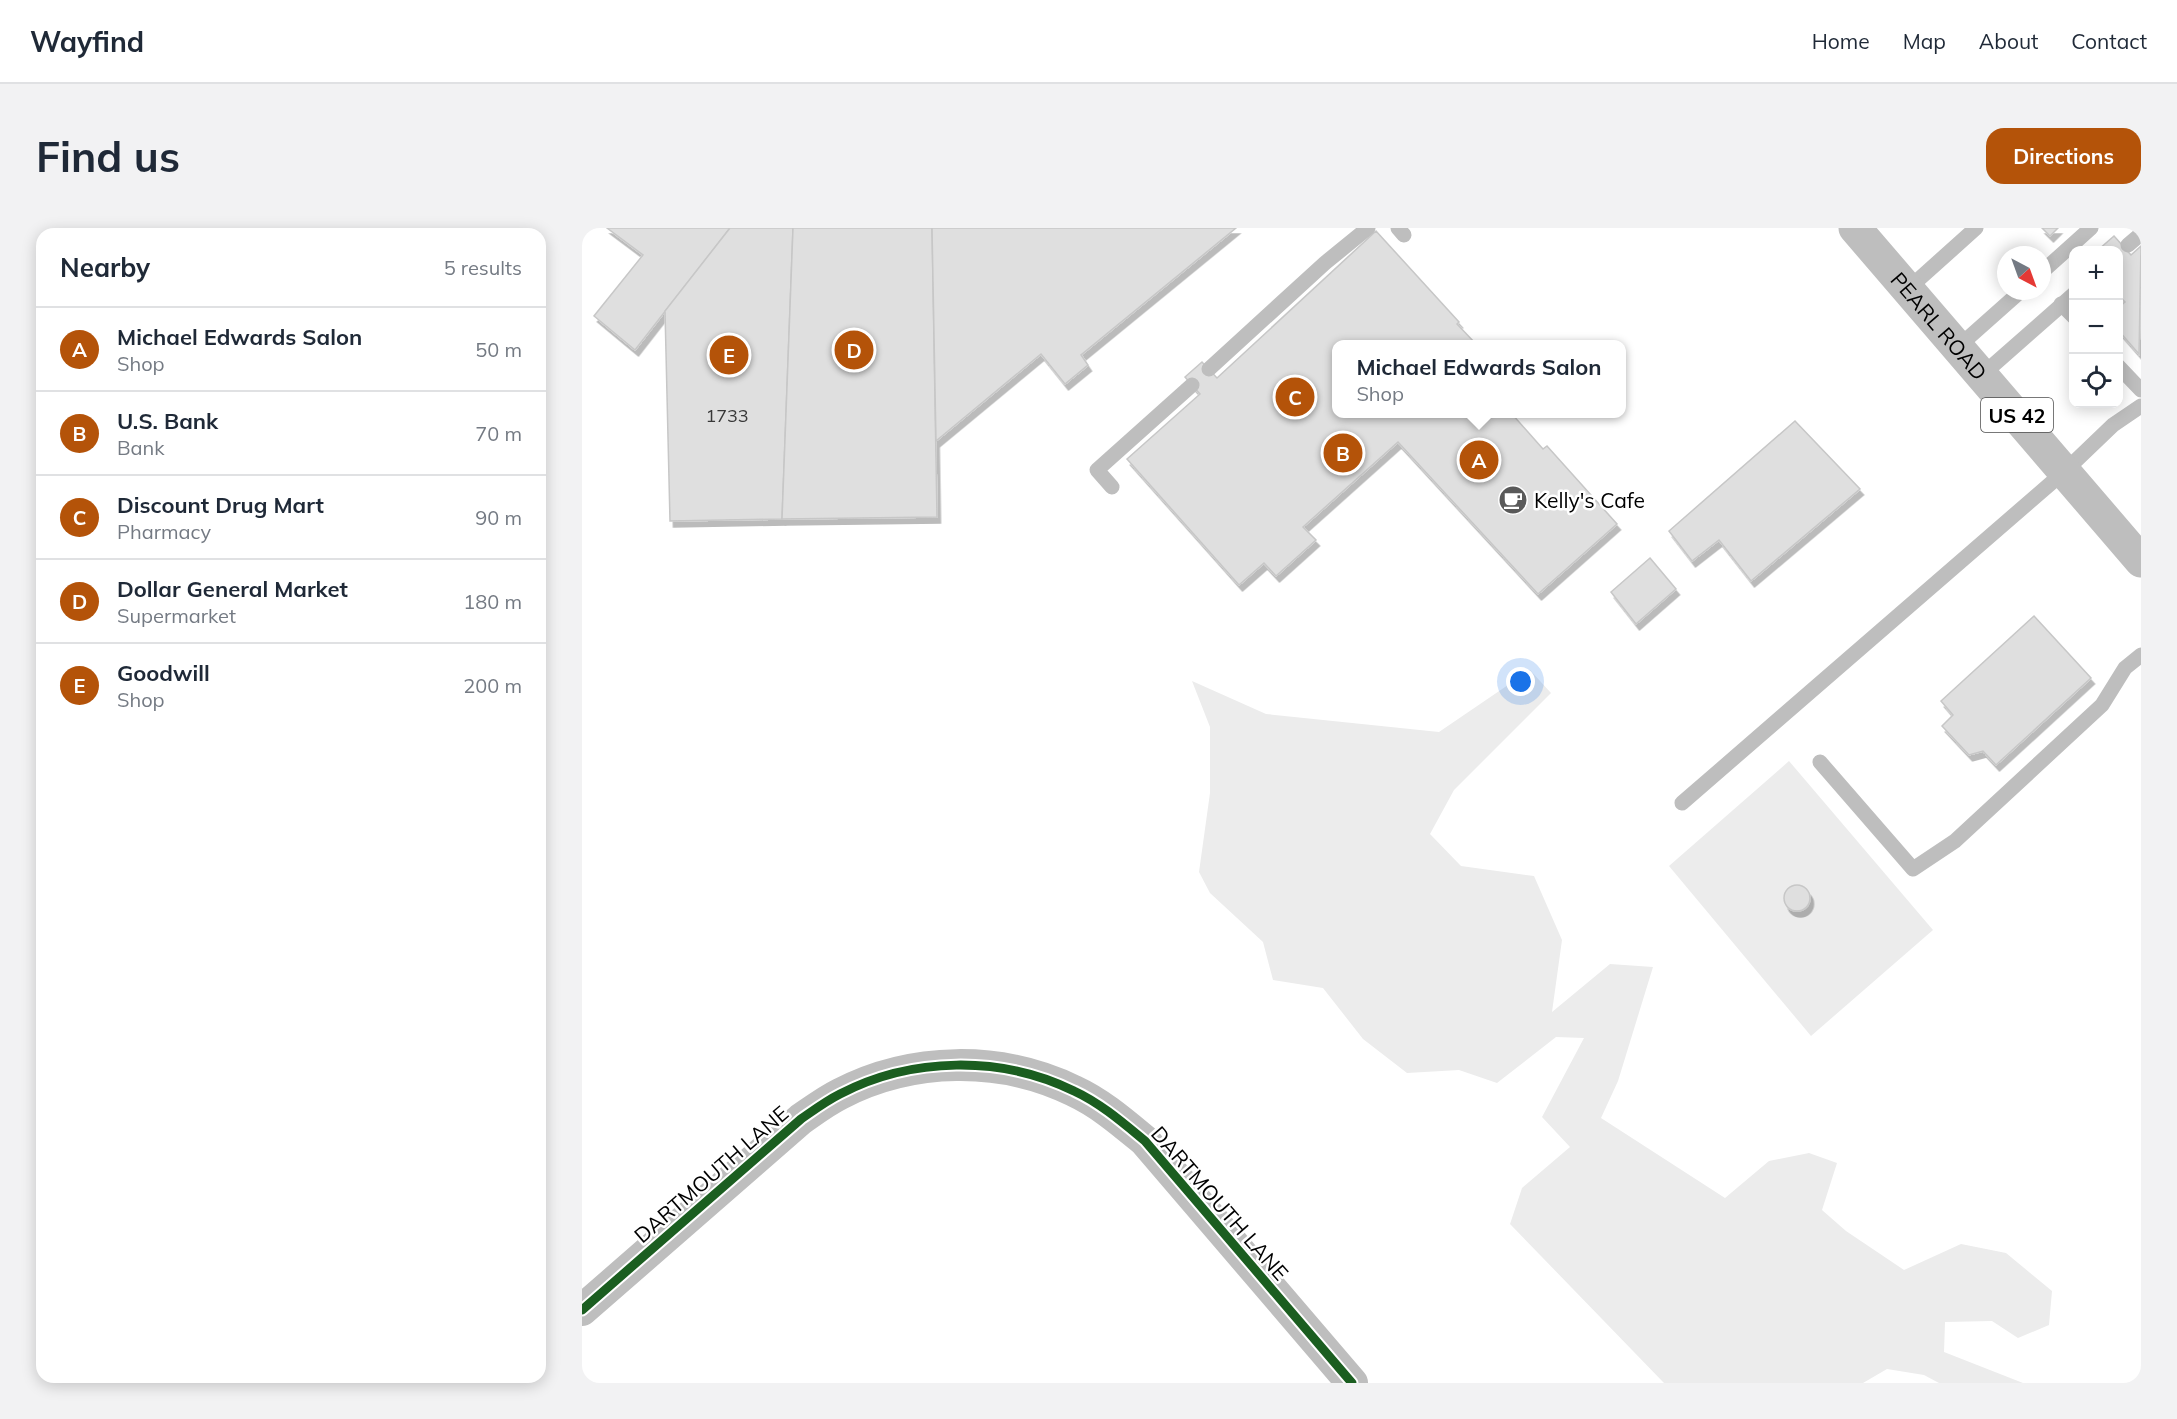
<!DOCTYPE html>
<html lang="en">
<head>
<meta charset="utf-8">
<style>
	:root { --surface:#fff; --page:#f2f2f3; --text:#1f2937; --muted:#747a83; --line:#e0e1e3; --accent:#b45309 }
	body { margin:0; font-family:Mulish,sans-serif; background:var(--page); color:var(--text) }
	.controls { position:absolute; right:18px; top:18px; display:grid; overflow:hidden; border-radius:12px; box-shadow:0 3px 15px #0003 }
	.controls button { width:54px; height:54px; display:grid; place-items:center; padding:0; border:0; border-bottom:2px solid var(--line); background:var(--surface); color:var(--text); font:30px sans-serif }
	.compass { position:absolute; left:1415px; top:18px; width:54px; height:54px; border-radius:50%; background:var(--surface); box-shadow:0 3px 15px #0003; rotate:139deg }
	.you { position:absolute; left:939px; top:454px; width:21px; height:21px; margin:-15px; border:4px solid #fff; border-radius:50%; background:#1a73e8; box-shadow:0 0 0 9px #1a73e833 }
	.badge { display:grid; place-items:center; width:39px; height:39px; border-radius:50%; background:var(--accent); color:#fff; font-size:20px; font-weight:700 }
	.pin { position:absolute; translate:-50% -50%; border:3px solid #fff; box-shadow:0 2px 6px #0006 }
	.popup { position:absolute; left:750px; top:112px; width:294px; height:78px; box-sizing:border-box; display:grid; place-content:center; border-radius:12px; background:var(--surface); filter:drop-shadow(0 2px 4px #0005); font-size:20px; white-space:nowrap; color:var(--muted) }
	.popup b { font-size:22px; color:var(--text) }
	.popup::after { content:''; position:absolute; left:50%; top:100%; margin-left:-12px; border:12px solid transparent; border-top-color:var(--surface) }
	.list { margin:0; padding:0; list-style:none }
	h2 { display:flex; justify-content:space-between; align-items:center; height:78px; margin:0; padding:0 24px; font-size:26px }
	h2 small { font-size:20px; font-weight:400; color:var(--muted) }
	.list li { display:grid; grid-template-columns:39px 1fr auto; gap:18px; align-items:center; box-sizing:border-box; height:84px; padding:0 24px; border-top:2px solid var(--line) }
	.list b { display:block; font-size:22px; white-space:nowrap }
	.list p { margin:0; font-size:20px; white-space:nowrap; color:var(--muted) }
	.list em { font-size:20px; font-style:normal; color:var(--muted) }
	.icon { flex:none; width:33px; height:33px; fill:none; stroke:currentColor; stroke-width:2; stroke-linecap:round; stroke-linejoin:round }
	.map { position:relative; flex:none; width:1559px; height:1155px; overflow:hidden; border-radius:18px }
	header { display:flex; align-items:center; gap:36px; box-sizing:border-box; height:84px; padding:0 30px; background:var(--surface); border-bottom:2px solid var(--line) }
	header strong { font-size:28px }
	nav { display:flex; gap:33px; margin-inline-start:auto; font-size:21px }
	.intro { display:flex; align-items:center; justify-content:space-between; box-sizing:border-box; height:144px; padding:0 36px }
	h1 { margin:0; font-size:42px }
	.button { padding:15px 27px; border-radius:18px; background:var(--accent); color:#fff; font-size:21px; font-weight:700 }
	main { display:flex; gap:36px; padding:0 36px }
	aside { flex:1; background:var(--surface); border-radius:18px; box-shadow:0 3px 15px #0003 }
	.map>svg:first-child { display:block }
	.green { fill:#ececec }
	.building { fill:#dfdfdf; stroke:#c7c7c7; stroke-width:1.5; filter:url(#shadow) }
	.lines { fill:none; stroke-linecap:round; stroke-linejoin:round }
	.service { stroke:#bebebe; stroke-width:15 }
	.minor { stroke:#bebebe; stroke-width:32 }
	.primary { stroke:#bebebe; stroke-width:33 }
	.cycleway-casing { stroke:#fff; stroke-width:13 }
	.cycleway { stroke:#1b5e20; stroke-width:9 }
	.labels { text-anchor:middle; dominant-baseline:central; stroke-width:5; stroke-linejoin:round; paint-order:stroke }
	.number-label { font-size:18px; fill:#383838 }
	.shield { fill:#fff; stroke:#4c4c4c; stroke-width:1.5 }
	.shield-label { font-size:20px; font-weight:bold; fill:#000 }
	.street-label { font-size:21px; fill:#000; stroke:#fff }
	.poi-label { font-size:21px; fill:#000; stroke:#fff; text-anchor:start }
</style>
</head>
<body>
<header>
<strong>Wayfind</strong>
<nav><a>Home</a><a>Map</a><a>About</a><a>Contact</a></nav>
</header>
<div class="intro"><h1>Find us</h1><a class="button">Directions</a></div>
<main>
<aside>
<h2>Nearby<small>5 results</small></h2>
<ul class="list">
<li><span class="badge">A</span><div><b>Michael Edwards Salon</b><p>Shop</p></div><em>50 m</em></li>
<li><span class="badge">B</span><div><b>U.S. Bank</b><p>Bank</p></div><em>70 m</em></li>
<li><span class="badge">C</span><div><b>Discount Drug Mart</b><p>Pharmacy</p></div><em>90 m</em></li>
<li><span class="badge">D</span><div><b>Dollar General Market</b><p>Supermarket</p></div><em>180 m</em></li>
<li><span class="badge">E</span><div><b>Goodwill</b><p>Shop</p></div><em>200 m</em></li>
</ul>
</aside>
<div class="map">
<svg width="1559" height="1155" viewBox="0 0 1559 1155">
	<defs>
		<filter id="shadow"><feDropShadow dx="3.5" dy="6" stdDeviation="0" flood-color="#0004"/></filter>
	</defs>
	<rect width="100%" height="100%" fill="#fff"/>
	<g class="green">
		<polygon points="948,442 969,465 872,562 848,606 879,638 952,648 980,712 970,784 1028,736 1071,739 1036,853 1019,890 1143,970 1187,933 1227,925 1255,935 1240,982 1264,1003 1322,1042 1379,1016 1424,1025 1470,1063 1467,1097 1436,1110 1410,1093 1363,1094 1362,1124 1441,1155 1357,1155 1342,1147 1305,1141 1281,1155 1082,1155 928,996 940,960 988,919 960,889 1002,810 974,809 915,855 877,842 825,845 781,811 741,760 691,752 681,714 628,665 617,644 628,565 628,499 610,453 684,486 857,504"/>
		<polygon points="1207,533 1351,702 1229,808 1087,638"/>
	</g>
	<g class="building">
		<polygon points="25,0 148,0 53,122 12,88 61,27"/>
		<polygon points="148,0 211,0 200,291 88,293 83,83"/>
		<polygon points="211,0 350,0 355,289 200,291"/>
		<polygon points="350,0 654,0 499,127 506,137 483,156 459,126 354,213"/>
		<polygon points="1460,0 1476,0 1468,8"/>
		<polygon points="794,3 877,94 875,96 894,116 754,116 754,186 930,186 961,221 965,218 1035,296 956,366 816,214 721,299 734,312 694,348 682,335 657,357 545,231 618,166 603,149 620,134 635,150"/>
		<polygon points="1532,8 1549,27 1559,18 1557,126 1536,102 1536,80 1543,74 1536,67 1536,22 1516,22"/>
		<polygon points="1213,193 1278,261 1169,353 1137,312 1110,333 1087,303"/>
		<polygon points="1068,330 1094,361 1054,396 1029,364"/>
		<polygon points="1452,388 1509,450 1414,537 1401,523 1387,527 1360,498 1371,487 1359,473"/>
		<circle cx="1215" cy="670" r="13"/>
	</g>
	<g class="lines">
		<g class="service">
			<polyline points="816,0 822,7"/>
			<polyline points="1546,17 1559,6"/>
			<polyline points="1460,44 1509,0"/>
			<polyline points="1326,61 1394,0"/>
			<polyline points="1479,76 1492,89"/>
			<polyline points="1376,119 1439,63"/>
			<polyline points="1536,138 1559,162"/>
			<polyline points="627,141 743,35 786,0"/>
			<polyline points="1400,147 1492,66"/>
			<polyline points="530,259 515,242 610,157"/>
			<polyline points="1238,534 1331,641 1373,613 1520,477 1543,440 1559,427"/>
			<polyline points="1100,575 1483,243 1531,197 1559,178"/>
		</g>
		<path class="minor" d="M0,1082L219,891C232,882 244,873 258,866C329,829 419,827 492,863C518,875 540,894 563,913L770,1155"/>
		<path class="primary" id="s1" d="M1273,0L1559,333"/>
		<g class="cycleway-casing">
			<path id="cycleway" d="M0,1082L219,891C232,882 244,873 258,866C329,829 419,827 492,863C518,875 540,894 563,913L770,1155"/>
		</g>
		<use href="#cycleway" class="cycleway"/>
	</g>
	<defs>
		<g id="cafe-disc" transform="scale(1.5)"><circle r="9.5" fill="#595959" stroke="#fff"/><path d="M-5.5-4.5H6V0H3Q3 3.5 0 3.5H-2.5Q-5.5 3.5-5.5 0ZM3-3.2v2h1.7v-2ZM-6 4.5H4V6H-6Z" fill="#fff"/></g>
	</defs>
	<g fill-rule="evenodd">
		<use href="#cafe-disc" x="931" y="272"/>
	</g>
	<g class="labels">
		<g class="number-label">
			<text x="145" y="187">1733</text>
		</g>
		<rect class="shield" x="1399" y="170" width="72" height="34" rx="4.5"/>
		<g class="shield-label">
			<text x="1435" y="187">US 42</text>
		</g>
		<g class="street-label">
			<text stroke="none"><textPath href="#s1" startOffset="129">PEARL ROAD</textPath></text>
			<text transform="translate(129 946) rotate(-41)">DARTMOUTH LANE</text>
			<text transform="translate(638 975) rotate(49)">DARTMOUTH LANE</text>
		</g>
		<g class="poi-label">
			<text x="952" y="272">Kelly's Cafe</text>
		</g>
	</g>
</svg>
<div class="controls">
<button>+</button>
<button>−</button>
<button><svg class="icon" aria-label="locate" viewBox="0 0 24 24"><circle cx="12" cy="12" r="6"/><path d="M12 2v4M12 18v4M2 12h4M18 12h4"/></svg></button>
</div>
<svg class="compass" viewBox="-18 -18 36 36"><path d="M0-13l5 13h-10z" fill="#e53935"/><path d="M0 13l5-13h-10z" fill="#747a83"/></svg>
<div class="you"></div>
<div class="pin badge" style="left:897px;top:232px">A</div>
<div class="popup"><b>Michael Edwards Salon</b>Shop</div>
<div class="pin badge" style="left:761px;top:225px">B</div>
<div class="pin badge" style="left:713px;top:169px">C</div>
<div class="pin badge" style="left:272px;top:122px">D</div>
<div class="pin badge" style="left:147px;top:127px">E</div>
</div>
</main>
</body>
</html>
